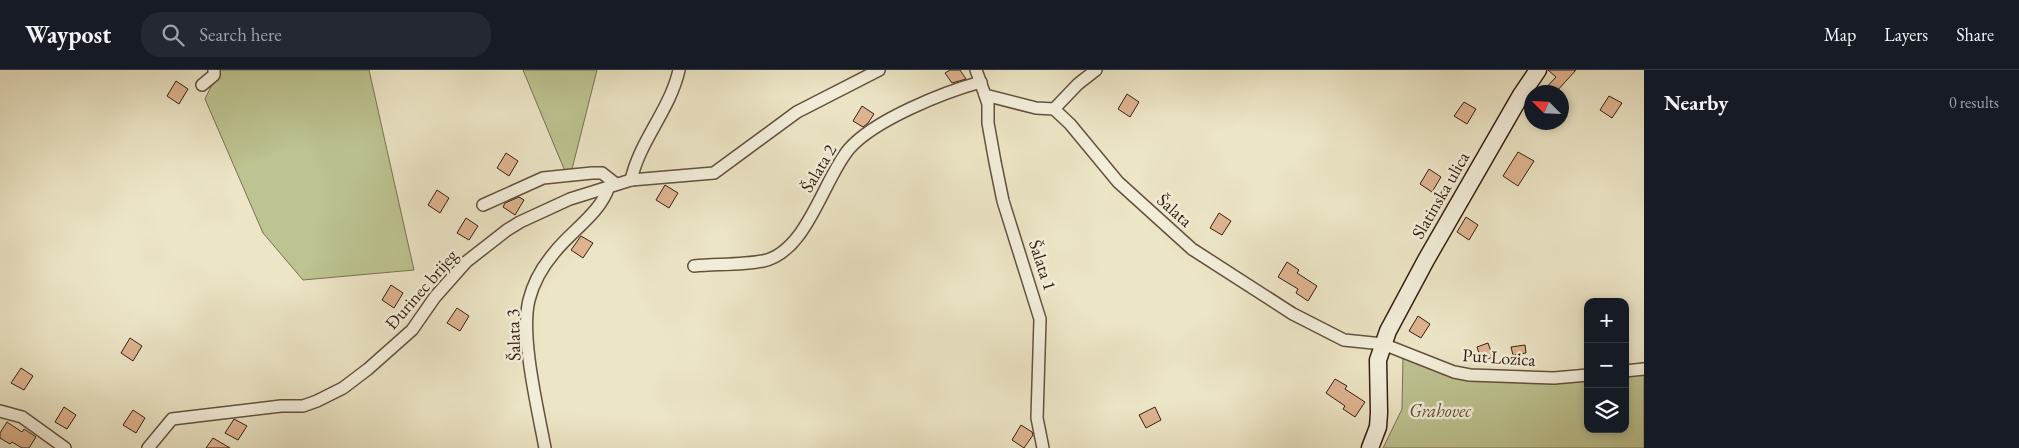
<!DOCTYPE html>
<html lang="en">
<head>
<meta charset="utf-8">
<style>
	:root { --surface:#171b24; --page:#242831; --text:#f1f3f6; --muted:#9ea1a6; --line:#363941 }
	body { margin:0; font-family:"EB Garamond",serif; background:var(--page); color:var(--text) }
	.controls { position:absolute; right:15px; bottom:15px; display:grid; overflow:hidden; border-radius:10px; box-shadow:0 2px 8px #0003 }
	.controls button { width:45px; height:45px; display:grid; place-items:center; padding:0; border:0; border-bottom:1px solid var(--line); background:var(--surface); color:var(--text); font:25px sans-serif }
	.compass { position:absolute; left:1524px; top:15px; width:45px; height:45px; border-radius:50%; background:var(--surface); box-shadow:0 2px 8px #0003; rotate:294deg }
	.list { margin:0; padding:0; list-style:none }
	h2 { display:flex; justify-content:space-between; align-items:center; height:65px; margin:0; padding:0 20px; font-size:21px }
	h2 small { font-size:16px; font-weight:400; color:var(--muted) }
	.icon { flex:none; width:28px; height:28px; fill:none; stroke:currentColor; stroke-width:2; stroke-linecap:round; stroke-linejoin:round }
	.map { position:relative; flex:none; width:1644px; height:378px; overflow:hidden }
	header { display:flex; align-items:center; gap:30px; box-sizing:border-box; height:70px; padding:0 25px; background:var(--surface); border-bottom:1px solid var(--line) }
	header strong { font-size:24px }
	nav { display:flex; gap:28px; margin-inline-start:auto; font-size:18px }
	.search { width:350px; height:45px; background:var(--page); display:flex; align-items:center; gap:12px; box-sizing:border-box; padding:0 18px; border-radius:20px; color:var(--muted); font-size:19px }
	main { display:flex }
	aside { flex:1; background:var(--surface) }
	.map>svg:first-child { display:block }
	.green { fill:#bdc391; stroke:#7a7252 }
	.building { fill:#dfb491; stroke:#362012 }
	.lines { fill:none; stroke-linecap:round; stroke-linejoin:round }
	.street-casing { stroke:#64513f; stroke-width:14 }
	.secondary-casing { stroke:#362012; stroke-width:19 }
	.street { stroke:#f3eeda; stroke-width:11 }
	.secondary { stroke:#f3eeda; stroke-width:16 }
	.labels { text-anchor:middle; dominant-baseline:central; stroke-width:5; stroke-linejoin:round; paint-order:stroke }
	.street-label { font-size:18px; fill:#362012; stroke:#f3eeda }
	.park-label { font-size:18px; font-style:italic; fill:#5e5138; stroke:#f3eeda }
</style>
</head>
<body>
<header>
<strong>Waypost</strong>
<div class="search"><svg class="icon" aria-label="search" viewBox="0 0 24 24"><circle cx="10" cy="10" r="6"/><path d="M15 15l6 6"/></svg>Search here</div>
<nav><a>Map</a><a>Layers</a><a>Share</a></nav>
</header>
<main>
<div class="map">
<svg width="1644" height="378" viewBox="0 0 1644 378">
	<rect width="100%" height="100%" fill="#ece5c6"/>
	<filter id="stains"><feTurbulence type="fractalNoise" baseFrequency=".004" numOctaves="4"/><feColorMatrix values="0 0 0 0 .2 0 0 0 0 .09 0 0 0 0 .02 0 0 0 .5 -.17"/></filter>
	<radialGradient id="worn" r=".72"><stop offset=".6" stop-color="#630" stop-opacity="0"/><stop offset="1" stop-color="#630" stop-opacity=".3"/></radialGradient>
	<g class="green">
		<polygon points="219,0 369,0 414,200 303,210 263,163 205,29"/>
		<polygon points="523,0 597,0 569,111"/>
		<polygon points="1403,286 1465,310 1554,314 1588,309 1588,359 1625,359 1625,303 1644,300 1644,378 1383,378 1402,339"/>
	</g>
	<g class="building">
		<polygon points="950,0 960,0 966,9 952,13 945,3"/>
		<polygon points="1548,0 1576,0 1556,22 1542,22 1556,7"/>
		<polygon points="176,11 188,19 179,34 167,26"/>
		<polygon points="1127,24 1139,32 1130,47 1118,39"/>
		<polygon points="1609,26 1622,33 1612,48 1600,40"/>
		<polygon points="1464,32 1476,39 1467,54 1454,46"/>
		<polygon points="862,36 874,44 868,53 863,57 853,51"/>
		<polygon points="1518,82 1534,91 1518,116 1503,106"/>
		<polygon points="506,83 518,91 509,106 497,98"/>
		<polygon points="1429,99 1441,107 1432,122 1420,114"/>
		<polygon points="665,115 678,123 669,138 656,130"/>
		<polygon points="437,120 449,128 440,143 428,135"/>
		<polygon points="519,127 524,130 515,145 503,137 505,133"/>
		<polygon points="1219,143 1231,151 1222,165 1210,158"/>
		<polygon points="1466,147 1478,155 1469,170 1457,162"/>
		<polygon points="466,148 478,156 469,170 457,163"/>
		<polygon points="581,166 593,173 583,188 571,180"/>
		<polygon points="1287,192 1299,200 1297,203 1317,216 1308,231 1296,223 1298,219 1278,207"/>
		<polygon points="391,215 403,223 394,238 382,230"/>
		<polygon points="457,238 469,246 460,261 447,253"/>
		<polygon points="1418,246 1430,254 1421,268 1409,261"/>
		<polygon points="130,268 142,276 133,291 121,283"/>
		<polygon points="1488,273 1493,287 1482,291 1477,277"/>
		<polygon points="1525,275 1526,283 1513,285 1511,277"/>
		<polygon points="21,298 33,306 24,320 11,313"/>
		<polygon points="1335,309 1347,316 1345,319 1365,332 1355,347 1343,339 1345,336 1326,323"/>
		<polygon points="64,337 76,345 67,359 55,352"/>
		<polygon points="1155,337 1161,350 1146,358 1139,345"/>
		<polygon points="133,340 145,348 136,363 123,355"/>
		<polygon points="234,349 247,356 238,370 225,363"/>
		<polygon points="7,352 22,362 24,359 36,367 29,378 22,378 12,372 10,374 0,368 0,363"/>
		<polygon points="1021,355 1032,362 1033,365 1024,378 1012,370"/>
		<polygon points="213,368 230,378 206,378"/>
	</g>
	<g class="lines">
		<g class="street-casing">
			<g id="street">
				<polyline points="976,0 985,25 1036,38 1054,39 1070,54 1118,112 1192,179 1293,244 1344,270 1383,274 1454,302 1470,305 1554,308 1588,305"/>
				<polyline points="202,15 214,5 214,0"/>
				<polyline points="985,25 988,34 988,53 995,92 1003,131 1040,249 1037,348 1043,378"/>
				<polyline points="1054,39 1078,14 1096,0"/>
				<path d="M631,110C640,70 670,40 679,0"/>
				<polyline points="483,135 543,108 592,103 602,103 616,114"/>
				<path d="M694,196C717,194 741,195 763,191C807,182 823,110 849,79C874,50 944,22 981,12"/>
				<polyline points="1625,301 1644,299"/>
				<polyline points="0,341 22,347 65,378"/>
				<polyline points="148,378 172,349 281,336 303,336 317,331 343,318 368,299 412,260 435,227 466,192 507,160 520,152 570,129 631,110 714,103 797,42 879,0"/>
				<path d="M545,378C538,340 520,266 529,230C533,214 543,196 554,183C571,161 601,143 609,116"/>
			</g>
		</g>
		<g class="secondary-casing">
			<polyline id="secondary" points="1370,378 1378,357 1379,343 1378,290 1388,261 1426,190 1521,25 1538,0"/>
		</g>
		<use href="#street" class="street"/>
		<use href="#secondary" class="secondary"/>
	</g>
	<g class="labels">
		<g class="street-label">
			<text transform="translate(818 98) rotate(-59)">Šalata 2</text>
			<text transform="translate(1440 125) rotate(-60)">Slatinska ulica</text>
			<text transform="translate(1175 140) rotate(42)">Šalata</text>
			<text transform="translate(1043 195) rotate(72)">Šalata 1</text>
			<text transform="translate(421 219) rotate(-49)">Đurinec brijeg</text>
			<text transform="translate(513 265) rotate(-92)">Šalata 3</text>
			<text transform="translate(1499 287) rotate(4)">Put Lozica</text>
		</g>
		<g class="park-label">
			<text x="1440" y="340">Grahovec</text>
		</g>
	</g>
	<rect width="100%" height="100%" filter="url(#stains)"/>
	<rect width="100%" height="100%" fill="url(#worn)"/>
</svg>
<div class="controls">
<button>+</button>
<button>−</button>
<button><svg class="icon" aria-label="layers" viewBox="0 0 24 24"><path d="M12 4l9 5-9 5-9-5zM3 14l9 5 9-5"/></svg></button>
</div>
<svg class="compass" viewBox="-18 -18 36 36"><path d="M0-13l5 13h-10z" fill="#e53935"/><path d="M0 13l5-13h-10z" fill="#9ea1a6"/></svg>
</div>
<aside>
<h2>Nearby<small>0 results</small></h2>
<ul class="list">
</ul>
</aside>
</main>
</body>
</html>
